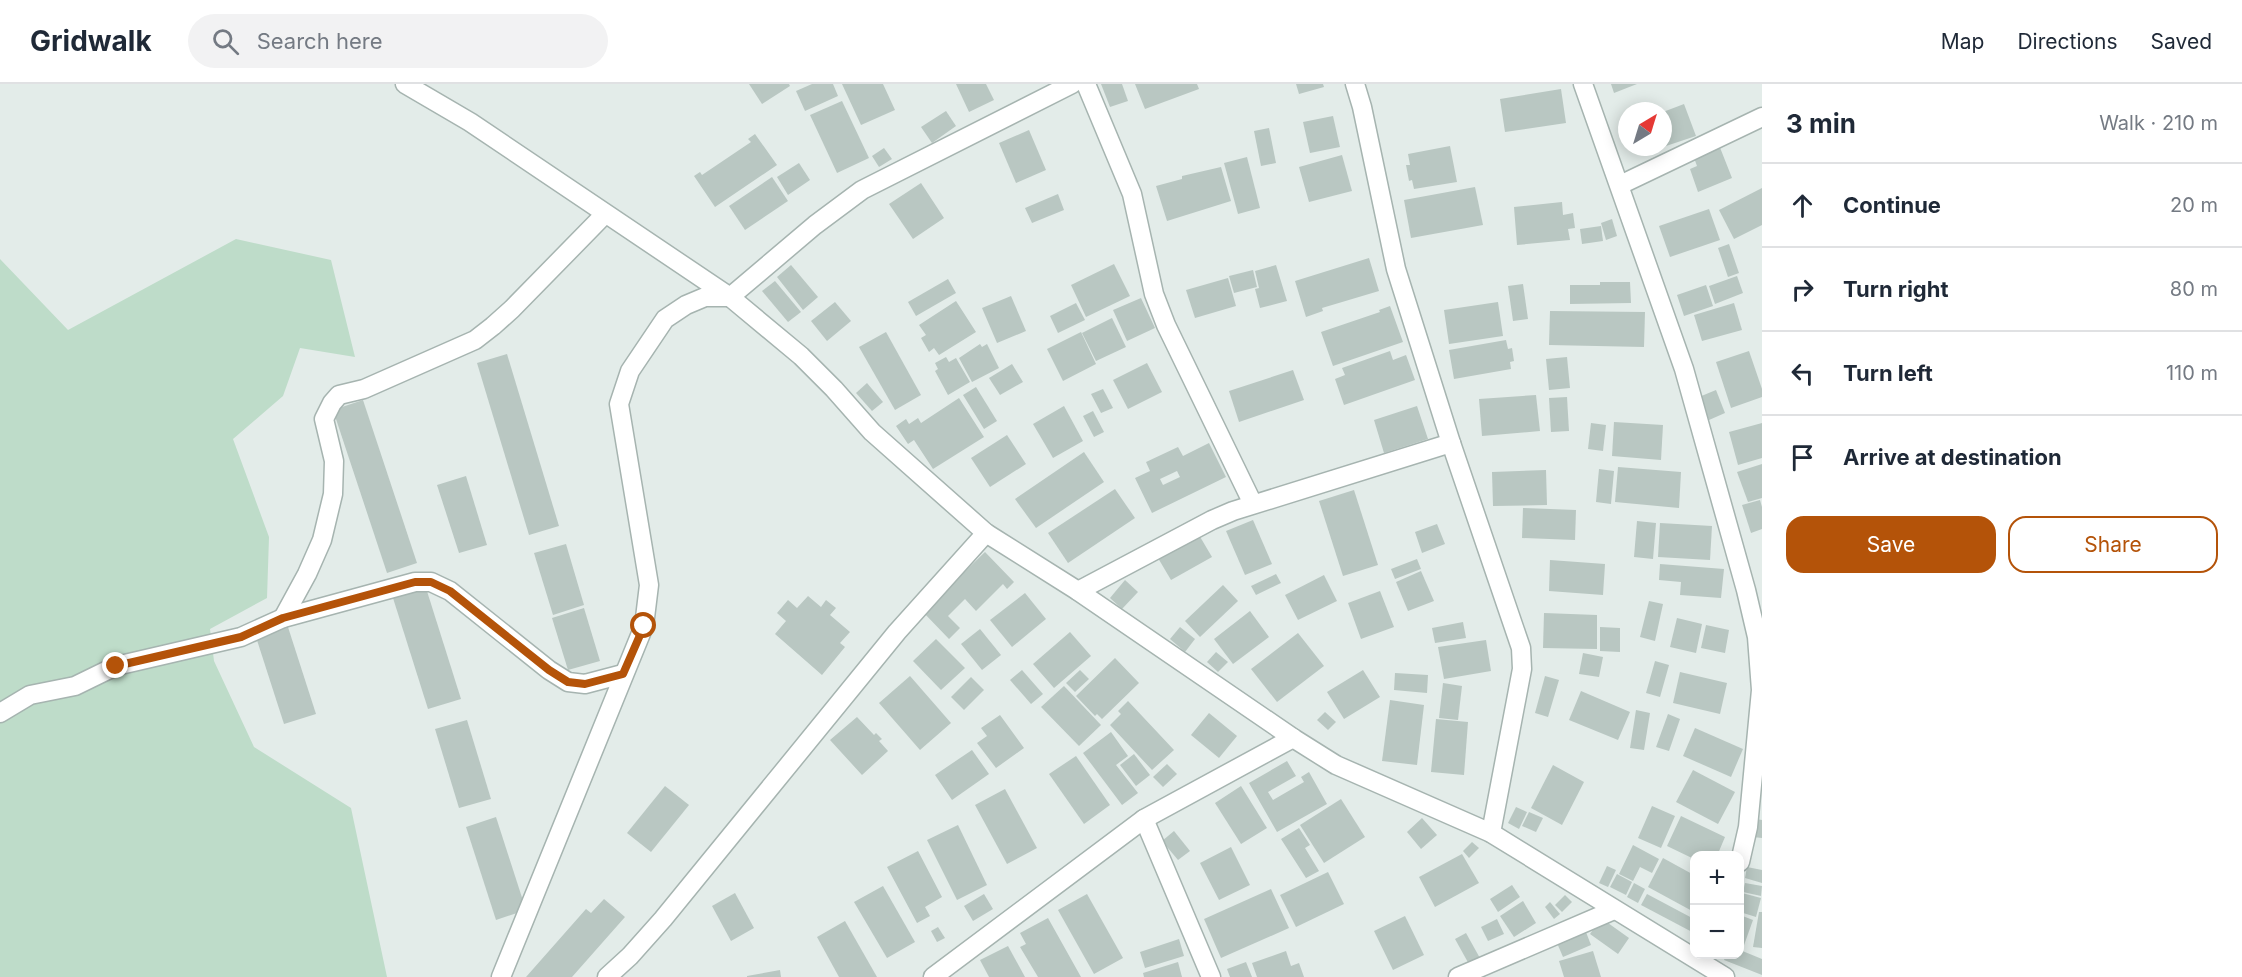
<!DOCTYPE html>
<html lang="en">
<head>
<meta charset="utf-8">
<style>
	:root { --surface:#fff; --page:#f2f2f3; --text:#1f2937; --muted:#747a83; --line:#e0e1e3; --accent:#b45309 }
	body { margin:0; font-family:Inter,sans-serif; background:var(--page); color:var(--text) }
	.controls { position:absolute; right:18px; bottom:18px; display:grid; overflow:hidden; border-radius:12px; box-shadow:0 3px 15px #0003 }
	.controls button { width:54px; height:54px; display:grid; place-items:center; padding:0; border:0; border-bottom:2px solid var(--line); background:var(--surface); color:var(--text); font:30px sans-serif }
	.compass { position:absolute; left:1618px; top:18px; width:54px; height:54px; border-radius:50%; background:var(--surface); box-shadow:0 3px 15px #0003; rotate:38deg }
	.stop { position:absolute; width:18px; height:18px; margin:-14px; border:4px solid #b45309; border-radius:50%; background:#fff }
	.stop.end { background:#b45309; border-color:#fff; box-shadow:0 2px 6px #0008 }
	.list { margin:0; padding:0; list-style:none }
	h2 { display:flex; justify-content:space-between; align-items:center; height:78px; margin:0; padding:0 24px; font-size:26px }
	h2 small { font-size:20px; font-weight:400; color:var(--muted) }
	.list li { display:grid; grid-template-columns:39px 1fr auto; gap:18px; align-items:center; box-sizing:border-box; height:84px; padding:0 24px; border-top:2px solid var(--line) }
	.list b { display:block; font-size:22px; white-space:nowrap }
	.list em { font-size:20px; font-style:normal; color:var(--muted) }
	.actions { display:flex; gap:12px; padding:18px 24px }
	.actions a { flex:1; padding:14px 0; border:2px solid var(--accent); border-radius:18px; text-align:center; font-size:21px; color:var(--accent) }
	.actions .main { background:var(--accent); color:#fff }
	.icon { flex:none; width:33px; height:33px; fill:none; stroke:currentColor; stroke-width:2; stroke-linecap:round; stroke-linejoin:round }
	.map { position:relative; flex:none; width:1762px; height:893px; overflow:hidden }
	header { display:flex; align-items:center; gap:36px; box-sizing:border-box; height:84px; padding:0 30px; background:var(--surface); border-bottom:2px solid var(--line) }
	header strong { font-size:28px }
	nav { display:flex; gap:33px; margin-inline-start:auto; font-size:21px }
	.search { width:420px; height:54px; background:var(--page); display:flex; align-items:center; gap:15px; box-sizing:border-box; padding:0 21px; border-radius:33px; color:var(--muted); font-size:22px }
	main { display:flex }
	aside { flex:1; background:var(--surface) }
	.map>svg:first-child { display:block }
	.green { fill:#bedcc9 }
	.building { fill:#b9c7c2; fill-rule:evenodd }
	.lines { fill:none; stroke-linecap:round; stroke-linejoin:round }
	.minor-casing { stroke:#a6b4b0; stroke-width:21 }
	.minor { stroke:#fff; stroke-width:18 }
	.route { stroke:#b45309; stroke-width:8 }
</style>
</head>
<body>
<header>
<strong>Gridwalk</strong>
<div class="search"><svg class="icon" aria-label="search" viewBox="0 0 24 24"><circle cx="10" cy="10" r="6"/><path d="M15 15l6 6"/></svg>Search here</div>
<nav><a>Map</a><a>Directions</a><a>Saved</a></nav>
</header>
<main>
<div class="map">
<svg width="1762" height="893" viewBox="0 0 1762 893">
	<rect width="100%" height="100%" fill="#e3ece9"/>
	<polygon class="green" points="236,155 331,176 355,273 300,264 283,312 233,355 269,453 267,514 210,545 214,577 254,663 351,724 387,893 0,893 0,175 68,246"/>
	<g class="building">
		<polygon points="749,0 789,0 790,2 762,20"/>
		<polygon points="812,0 833,0 838,12 805,27 796,7"/>
		<polygon points="842,0 883,0 895,26 861,41"/>
		<polygon points="956,0 986,0 994,16 969,28"/>
		<polygon points="1101,0 1122,0 1128,17 1110,23"/>
		<polygon points="1135,0 1197,0 1199,5 1145,25"/>
		<polygon points="1296,0 1323,0 1324,3 1299,10"/>
		<polygon points="1611,0 1637,0 1614,9"/>
		<polygon points="1561,5 1566,39 1505,48 1500,15"/>
		<polygon points="842,17 869,74 837,89 810,31"/>
		<polygon points="1684,20 1696,52 1663,63 1663,28"/>
		<polygon points="946,27 956,42 932,59 921,43"/>
		<polygon points="1333,32 1340,63 1310,69 1303,38"/>
		<polygon points="1269,44 1276,79 1261,82 1254,47"/>
		<polygon points="1029,46 1046,86 1016,99 999,59"/>
		<polygon points="755,50 777,81 715,123 694,92 700,88 702,91 751,58 748,55"/>
		<polygon points="1719,61 1732,94 1698,108 1690,85 1697,82 1693,71"/>
		<polygon points="1450,62 1457,98 1414,105 1412,96 1409,97 1406,81 1410,81 1408,70"/>
		<polygon points="1642,63 1662,63 1645,69"/>
		<polygon points="884,64 892,75 879,83 872,72"/>
		<polygon points="1342,71 1352,107 1309,118 1299,83"/>
		<polygon points="1247,73 1260,124 1238,130 1224,79"/>
		<polygon points="799,79 810,96 788,111 777,93"/>
		<polygon points="1221,83 1231,117 1167,137 1156,102 1182,95 1182,92"/>
		<polygon points="772,93 788,117 745,146 729,122"/>
		<polygon points="921,99 944,134 913,155 889,120"/>
		<polygon points="1475,103 1483,141 1411,154 1404,116"/>
		<polygon points="1762,104 1762,141 1734,155 1719,126"/>
		<polygon points="1058,110 1064,126 1032,139 1025,124"/>
		<polygon points="1562,118 1563,131 1573,129 1575,144 1568,145 1570,156 1517,161 1514,123"/>
		<polygon points="1709,125 1720,156 1670,173 1659,142"/>
		<polygon points="1612,135 1617,152 1606,156 1601,139"/>
		<polygon points="1601,142 1603,157 1582,160 1580,145"/>
		<polygon points="1729,160 1739,189 1728,193 1718,164"/>
		<polygon points="1369,174 1379,207 1322,224 1323,227 1306,233 1295,197"/>
		<polygon points="1114,180 1130,212 1086,233 1071,201"/>
		<polygon points="791,181 818,213 803,226 777,193"/>
		<polygon points="1276,181 1287,217 1260,224 1255,205 1259,204 1255,187"/>
		<polygon points="1253,186 1257,203 1234,209 1229,192"/>
		<polygon points="1737,192 1743,209 1715,220 1709,202"/>
		<polygon points="1228,194 1236,222 1195,234 1186,206"/>
		<polygon points="948,195 956,209 916,232 908,218"/>
		<polygon points="775,197 801,228 788,238 762,207"/>
		<polygon points="1600,198 1630,198 1631,219 1570,220 1570,201 1600,201"/>
		<polygon points="1523,200 1528,235 1513,237 1508,202"/>
		<polygon points="1706,201 1713,222 1684,232 1677,211"/>
		<polygon points="1011,212 1026,247 997,259 982,224"/>
		<polygon points="1141,214 1155,244 1127,257 1113,226"/>
		<polygon points="956,217 976,248 939,271 934,264 929,268 921,254 926,251 919,241"/>
		<polygon points="835,218 851,237 827,257 811,237"/>
		<polygon points="1498,218 1503,252 1449,260 1444,226"/>
		<polygon points="1076,219 1085,236 1058,249 1050,232"/>
		<polygon points="1734,219 1742,246 1702,257 1694,231"/>
		<polygon points="1390,222 1403,258 1333,282 1321,248 1380,228 1379,226"/>
		<polygon points="1550,227 1645,228 1644,263 1549,261"/>
		<polygon points="1112,234 1126,263 1096,277 1082,249"/>
		<polygon points="886,248 921,311 895,326 859,263"/>
		<polygon points="1081,248 1096,280 1063,297 1047,265"/>
		<polygon points="1506,256 1508,265 1512,264 1514,277 1510,278 1511,285 1454,295 1449,266"/>
		<polygon points="980,260 982,263 987,260 999,284 972,298 959,274"/>
		<polygon points="1390,267 1393,276 1406,271 1415,296 1344,321 1335,295 1345,291 1342,284"/>
		<polygon points="1749,267 1762,305 1762,313 1731,324 1716,278"/>
		<polygon points="507,270 559,442 529,451 477,279"/>
		<polygon points="946,273 949,278 956,274 970,298 948,311 935,287 938,285 935,279"/>
		<polygon points="1567,273 1570,304 1549,306 1546,275"/>
		<polygon points="1147,279 1162,308 1128,325 1113,296"/>
		<polygon points="1012,280 1023,298 1000,311 989,294"/>
		<polygon points="1293,286 1304,316 1239,338 1229,307"/>
		<polygon points="867,299 883,318 872,327 856,309"/>
		<polygon points="976,303 997,337 984,345 963,311"/>
		<polygon points="1103,305 1113,324 1101,329 1091,310"/>
		<polygon points="1716,306 1725,329 1709,336 1699,313"/>
		<polygon points="1536,311 1540,347 1482,352 1479,315"/>
		<polygon points="1567,313 1569,347 1551,348 1549,314"/>
		<polygon points="959,314 984,353 933,385 914,356 908,360 896,342 906,335 909,340 918,334 921,339"/>
		<polygon points="363,316 417,479 387,489 333,326"/>
		<polygon points="1064,322 1083,357 1053,374 1033,340"/>
		<polygon points="1417,322 1428,355 1384,369 1374,336"/>
		<polygon points="1093,327 1104,348 1094,353 1083,332"/>
		<polygon points="1614,338 1663,341 1661,376 1612,372"/>
		<polygon points="1591,339 1606,341 1603,367 1588,365"/>
		<polygon points="1762,339 1762,374 1738,381 1729,348"/>
		<polygon points="1007,351 1026,380 990,403 971,374"/>
		<path d="M1209,359L1226,393L1152,429L1135,394L1150,387L1146,378L1178,363L1183,372ZM1177,387L1180,393L1163,401L1160,395Z"/>
		<polygon points="1084,368 1104,398 1036,444 1015,415"/>
		<polygon points="1762,380 1762,414 1748,418 1737,388"/>
		<polygon points="1618,383 1681,388 1679,424 1615,418"/>
		<polygon points="1599,385 1614,387 1611,420 1596,418"/>
		<polygon points="1546,386 1547,421 1493,422 1492,388"/>
		<polygon points="466,392 487,461 459,469 437,401"/>
		<polygon points="1115,405 1135,434 1068,479 1048,449"/>
		<polygon points="1354,406 1378,481 1343,492 1319,417"/>
		<polygon points="1760,416 1762,423 1762,445 1751,449 1742,421"/>
		<polygon points="1523,424 1576,426 1575,456 1522,454"/>
		<polygon points="1253,436 1272,480 1245,491 1226,447"/>
		<polygon points="1637,437 1656,439 1653,475 1634,473"/>
		<polygon points="1660,439 1712,442 1710,476 1658,473"/>
		<polygon points="1437,440 1445,460 1422,469 1415,448"/>
		<polygon points="1199,451 1212,473 1171,496 1158,474"/>
		<polygon points="566,460 584,521 553,531 534,469"/>
		<polygon points="985,468 1014,498 1007,505 1003,500 976,527 965,515 948,532 960,544 949,555 923,528"/>
		<polygon points="1417,475 1421,485 1395,495 1391,485"/>
		<polygon points="1550,476 1605,480 1603,511 1549,507"/>
		<polygon points="1660,480 1724,485 1721,514 1680,511 1681,498 1659,496"/>
		<polygon points="1421,487 1434,517 1408,527 1396,498"/>
		<polygon points="1276,490 1281,499 1256,511 1251,502"/>
		<polygon points="1324,491 1337,517 1298,536 1285,511"/>
		<polygon points="1125,496 1138,508 1122,525 1110,514"/>
		<polygon points="1223,501 1238,517 1200,553 1185,537"/>
		<polygon points="426,504 461,615 428,625 393,514"/>
		<polygon points="1380,507 1394,543 1361,555 1348,519"/>
		<polygon points="1025,509 1046,535 1012,563 990,536"/>
		<polygon points="808,512 821,523 826,516 836,524 830,531 850,548 840,559 845,563 822,591 775,550 786,537 777,529 788,516 797,524"/>
		<polygon points="1649,517 1663,520 1655,557 1640,553"/>
		<polygon points="584,524 600,577 568,586 552,534"/>
		<polygon points="1250,527 1269,553 1233,580 1214,555"/>
		<polygon points="1544,529 1597,531 1597,565 1543,564"/>
		<polygon points="1677,534 1702,540 1696,569 1670,563"/>
		<polygon points="1463,538 1466,554 1435,559 1432,544"/>
		<polygon points="287,540 316,630 284,640 255,550"/>
		<polygon points="1706,541 1729,546 1725,569 1701,564"/>
		<polygon points="1180,543 1195,555 1185,568 1170,555"/>
		<polygon points="1600,543 1620,544 1620,568 1600,567"/>
		<polygon points="980,545 1001,571 982,586 961,560"/>
		<polygon points="1070,548 1091,572 1054,604 1033,580"/>
		<polygon points="1298,549 1324,582 1277,618 1251,585"/>
		<polygon points="936,555 965,584 941,606 913,577"/>
		<polygon points="1486,556 1491,587 1444,595 1438,563"/>
		<polygon points="1216,568 1228,578 1218,588 1207,578"/>
		<polygon points="1583,569 1603,573 1599,593 1579,590"/>
		<polygon points="1115,574 1139,599 1102,635 1097,630 1095,632 1076,612"/>
		<polygon points="1655,577 1669,581 1660,613 1646,609"/>
		<polygon points="1022,586 1043,610 1031,620 1010,596"/>
		<polygon points="1080,586 1089,595 1075,608 1066,599"/>
		<polygon points="1363,586 1380,613 1344,635 1327,608"/>
		<polygon points="1680,588 1727,599 1720,630 1673,619"/>
		<polygon points="1395,589 1428,591 1427,609 1394,606"/>
		<polygon points="910,592 951,639 920,666 879,619"/>
		<polygon points="1545,592 1559,596 1548,633 1535,629"/>
		<polygon points="971,593 984,606 964,626 951,613"/>
		<polygon points="1443,599 1462,602 1458,636 1439,634"/>
		<polygon points="1064,602 1101,641 1079,662 1041,623"/>
		<polygon points="1581,607 1630,628 1618,656 1569,636"/>
		<polygon points="1390,616 1424,621 1417,681 1382,677"/>
		<polygon points="1128,617 1174,666 1152,686 1110,641 1121,630 1118,627"/>
		<polygon points="1636,626 1650,629 1644,666 1630,664"/>
		<polygon points="1325,628 1336,638 1328,646 1317,636"/>
		<polygon points="1209,629 1237,652 1219,674 1191,651"/>
		<polygon points="1668,630 1680,635 1669,667 1656,663"/>
		<polygon points="1000,631 1024,664 996,684 977,659 987,652 981,644"/>
		<polygon points="857,633 874,651 876,649 882,655 879,657 888,667 862,691 830,656"/>
		<polygon points="1436,635 1468,638 1464,691 1431,688"/>
		<polygon points="467,636 491,715 459,724 435,645"/>
		<polygon points="1695,644 1743,665 1731,693 1683,672"/>
		<polygon points="1111,648 1128,672 1116,681 1138,709 1122,721 1083,669"/>
		<polygon points="972,666 989,690 952,716 935,691"/>
		<polygon points="1134,670 1150,691 1136,702 1120,681"/>
		<polygon points="1076,672 1110,721 1084,740 1049,690"/>
		<polygon points="1287,677 1296,692 1268,708 1273,716 1304,698 1301,693 1309,688 1327,720 1277,748 1249,699"/>
		<polygon points="1167,680 1177,690 1163,703 1153,693"/>
		<polygon points="1553,681 1584,698 1562,741 1531,724"/>
		<polygon points="1693,686 1735,708 1718,740 1676,718"/>
		<polygon points="665,702 689,721 651,768 627,749"/>
		<polygon points="1241,702 1267,744 1241,760 1215,719"/>
		<polygon points="1005,705 1037,764 1007,780 975,721"/>
		<polygon points="1341,715 1365,753 1324,779 1300,741"/>
		<polygon points="1652,722 1675,732 1661,764 1638,754"/>
		<polygon points="1516,723 1527,728 1519,745 1508,739"/>
		<polygon points="1529,728 1543,734 1536,748 1522,742"/>
		<polygon points="1681,732 1725,753 1717,772 1694,772 1694,775 1667,762"/>
		<polygon points="496,733 526,826 496,836 466,743"/>
		<polygon points="1422,734 1437,751 1421,765 1407,748"/>
		<polygon points="1756,735 1762,736 1762,754 1753,753"/>
		<polygon points="958,741 987,801 957,816 927,756"/>
		<polygon points="1299,744 1310,761 1305,764 1319,787 1306,794 1281,755"/>
		<polygon points="1174,747 1190,767 1178,776 1162,757"/>
		<polygon points="1472,758 1479,764 1469,774 1463,767"/>
		<polygon points="1633,761 1659,775 1652,789 1640,783 1633,797 1619,790"/>
		<polygon points="1231,763 1250,801 1219,816 1200,779"/>
		<polygon points="918,767 942,813 925,823 930,832 917,839 887,783"/>
		<polygon points="1462,770 1479,799 1435,823 1419,793"/>
		<polygon points="1663,774 1694,791 1694,828 1648,803"/>
		<polygon points="1607,782 1616,786 1608,803 1599,799"/>
		<polygon points="1747,783 1762,786 1762,799 1745,794"/>
		<polygon points="1328,788 1344,820 1296,843 1280,811"/>
		<polygon points="1617,790 1632,798 1626,811 1610,803"/>
		<polygon points="1634,799 1645,805 1638,819 1627,813"/>
		<polygon points="1745,799 1762,802 1761,812 1743,808"/>
		<polygon points="1512,801 1520,813 1498,828 1490,815"/>
		<polygon points="883,802 915,858 887,874 854,818"/>
		<polygon points="1271,805 1289,844 1221,874 1204,835"/>
		<polygon points="735,809 754,844 731,857 712,822"/>
		<polygon points="1742,809 1761,814 1756,833 1740,828"/>
		<polygon points="984,810 993,825 973,837 964,822"/>
		<polygon points="1087,810 1123,874 1094,890 1058,826"/>
		<polygon points="1647,810 1694,835 1694,849 1641,821"/>
		<polygon points="1565,811 1572,818 1562,828 1555,821"/>
		<polygon points="604,815 625,833 572,893 526,893 586,825 591,829"/>
		<polygon points="1523,817 1536,839 1514,853 1500,832"/>
		<polygon points="1550,818 1560,830 1554,835 1545,823"/>
		<polygon points="1759,828 1762,828 1762,864 1753,863"/>
		<polygon points="1740,831 1753,836 1743,864 1740,862"/>
		<polygon points="1405,832 1424,871 1393,886 1374,847"/>
		<polygon points="1048,834 1081,893 1038,893 1020,863 1026,860 1020,849"/>
		<polygon points="1601,834 1629,854 1618,870 1590,850"/>
		<polygon points="1497,835 1504,850 1488,857 1481,843"/>
		<polygon points="845,837 877,893 839,893 817,853"/>
		<polygon points="938,843 945,854 937,858 931,847"/>
		<polygon points="1584,843 1591,861 1563,873 1557,859"/>
		<polygon points="1466,849 1481,876 1470,882 1455,855"/>
		<polygon points="1179,855 1184,872 1145,884 1140,868"/>
		<polygon points="1008,862 1025,893 989,893 980,876"/>
		<polygon points="1740,866 1762,875 1762,891 1724,876 1726,870 1740,870"/>
		<polygon points="1286,867 1291,882 1299,879 1304,893 1257,893 1252,879"/>
		<polygon points="1593,867 1601,893 1564,893 1559,877"/>
		<polygon points="1178,878 1182,893 1144,893 1143,889"/>
		<polygon points="1246,878 1252,893 1230,893 1227,885"/>
		<polygon points="780,886 781,893 747,893 747,892"/>
	</g>
	<g class="lines">
		<g class="minor-casing">
			<g id="minor">
				<polyline points="405,0 470,38 730,213 801,272 834,305 872,348 986,449 1078,507 1293,654 1336,681 1491,749 1725,893"/>
				<polyline points="1086,0 1132,110 1154,210 1166,241 1253,420"/>
				<polyline points="1355,0 1362,23 1396,185 1451,359 1521,564 1522,585 1491,749"/>
				<polyline points="1583,0 1684,285 1746,506 1757,553 1761,606 1748,743 1740,778"/>
				<polyline points="1620,101 1762,33"/>
				<polyline points="1078,507 1212,436 1233,427 1451,359"/>
				<polyline points="283,534 307,490 322,456 333,410 334,377 324,335 332,319 339,311 364,305 475,256 493,242 512,225 605,130"/>
				<polyline points="0,629 30,611 75,602 116,582 241,553 283,534 415,498 431,498 450,507 549,586 568,598 585,600 623,590"/>
				<polyline points="1144,735 1211,893"/>
				<polyline points="501,893 644,542 649,501 619,320 630,287 665,235 686,221 705,213 730,213 815,141 862,106 1072,0"/>
				<polyline points="607,893 630,872 663,835 897,548 986,449"/>
				<polyline points="933,893 1144,735 1293,654"/>
				<polyline points="1458,893 1614,826"/>
			</g>
		</g>
		<use href="#minor" class="minor"/>
	</g>
	<g class="lines">
		<polyline class="route" points="116,582 241,553 283,534 415,498 431,498 450,507 549,586 568,598 585,600 623,590 644,542"/>
	</g>
</svg>
<div class="controls">
<button>+</button>
<button>−</button>
</div>
<svg class="compass" viewBox="-18 -18 36 36"><path d="M0-13l5 13h-10z" fill="#e53935"/><path d="M0 13l5-13h-10z" fill="#747a83"/></svg>
<div class="stop" style="left:644px;top:542px"></div>
<div class="stop end" style="left:116px;top:582px"></div>
</div>
<aside>
<h2>3 min<small>Walk · 210 m</small></h2>
<ul class="list">
<li><svg class="icon" aria-label="ahead" viewBox="0 0 24 24"><path d="M12 20V5M6 11l6-6 6 6"/></svg><div><b>Continue</b></div><em>20 m</em></li>
<li><svg class="icon" aria-label="right" viewBox="0 0 24 24"><path d="M7 20v-9h11M14 6l5 5-5 5"/></svg><div><b>Turn right</b></div><em>80 m</em></li>
<li><svg class="icon" aria-label="left" viewBox="0 0 24 24"><path d="M17 20v-9H6M10 6l-5 5 5 5"/></svg><div><b>Turn left</b></div><em>110 m</em></li>
<li><svg class="icon" aria-label="arrive" viewBox="0 0 24 24"><path d="M6 21V4h12l-3 4 3 4H6"/></svg><div><b>Arrive at destination</b></div></li>
</ul>
<div class="actions"><a class="main">Save</a><a>Share</a></div>
</aside>
</main>
</body>
</html>
